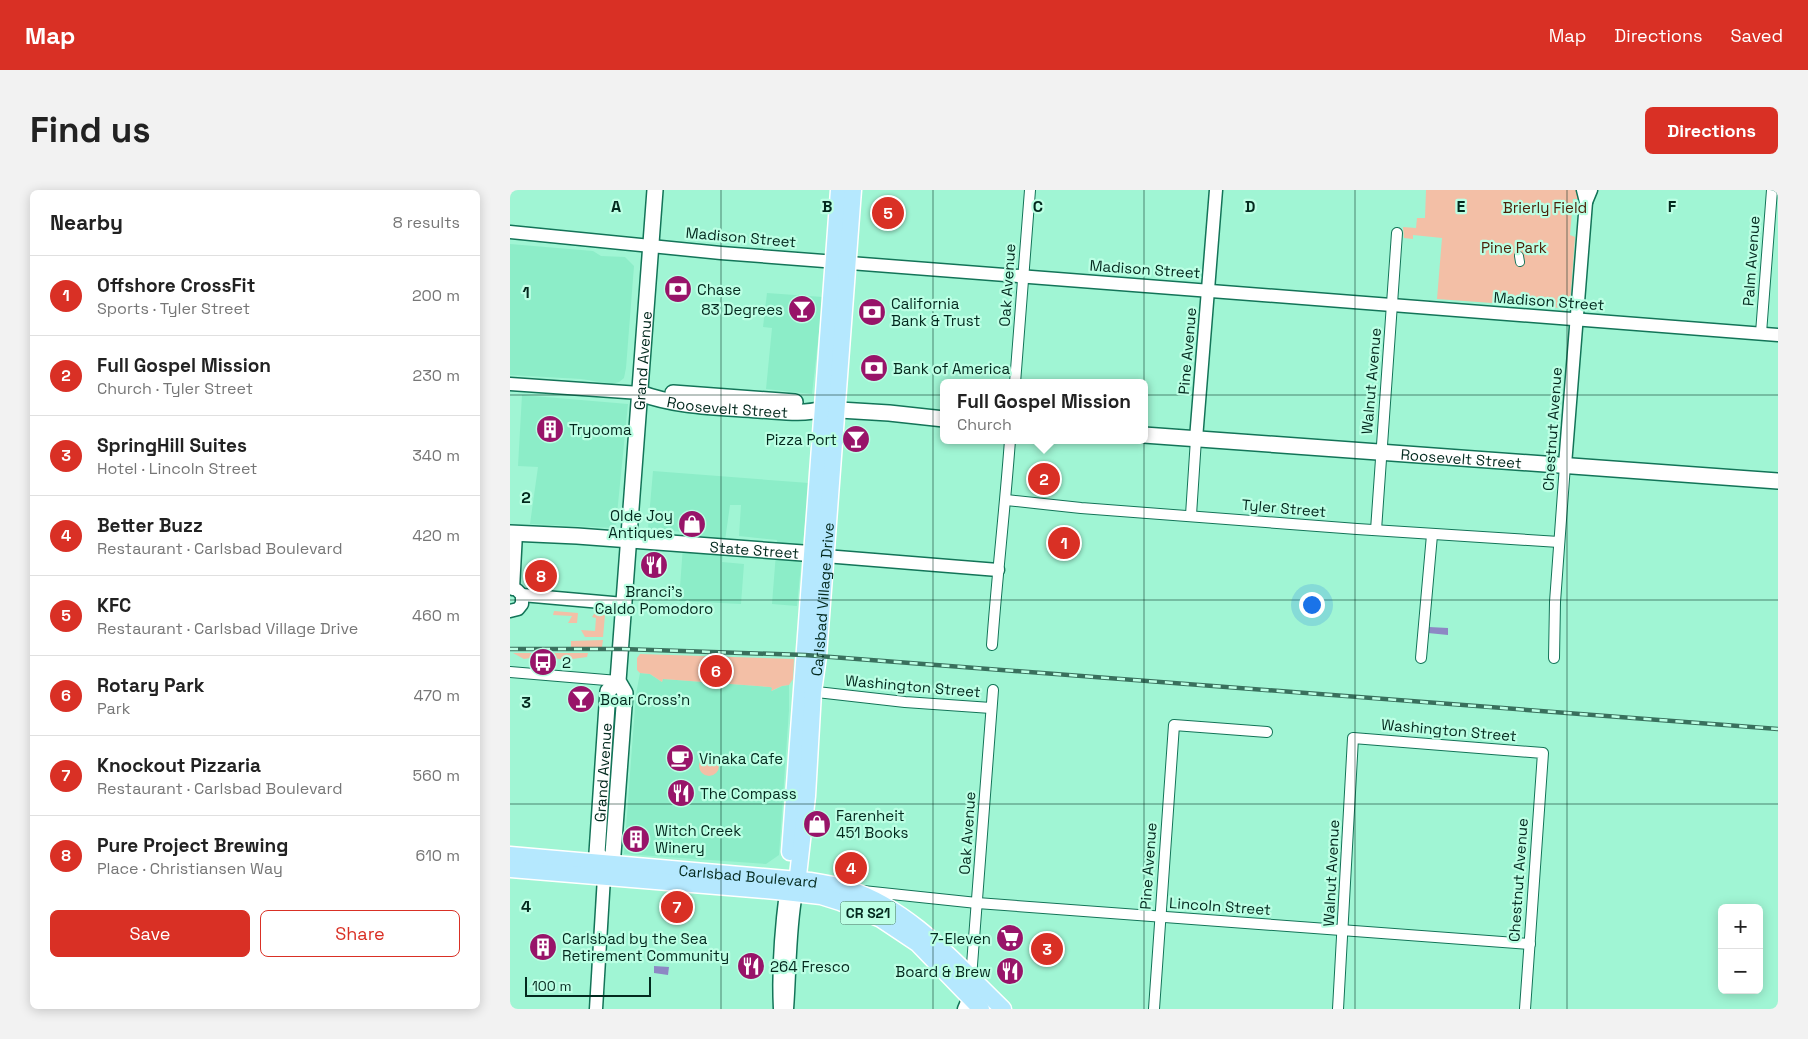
<!DOCTYPE html>
<html lang="en">
<head>
<meta charset="utf-8">
<style>
	:root { --surface:#fff; --page:#f2f2f2; --text:#222; --muted:#767676; --line:#e0e0e0; --accent:#d93025 }
	body { margin:0; font-family:"Space Grotesk",sans-serif; background:var(--page); color:var(--text) }
	.controls { position:absolute; right:15px; bottom:15px; display:grid; overflow:hidden; border-radius:8px; box-shadow:0 2px 12px #0003 }
	.controls button { width:45px; height:45px; display:grid; place-items:center; padding:0; border:0; border-bottom:1px solid var(--line); background:var(--surface); color:var(--text); font:25px sans-serif }
	.scale { position:absolute; left:15px; bottom:12px; width:126px; box-sizing:border-box; padding-left:5px; border:2px solid #03291e; border-top:0; font-size:14px; line-height:18px; white-space:nowrap; color:#03291e; -webkit-text-stroke:4px #bcffe4; paint-order:stroke }
	.you { position:absolute; left:801px; top:414px; width:18px; height:18px; margin:-12px; border:4px solid #fff; border-radius:50%; background:#1a73e8; box-shadow:0 0 0 8px #1a73e833 }
	.badge { display:grid; place-items:center; width:32px; height:32px; border-radius:50%; background:var(--accent); color:#fff; font-size:16px; font-weight:700 }
	.pin { position:absolute; translate:-50% -50%; border:2px solid #fff; box-shadow:0 1px 5px #0006 }
	.popup { position:absolute; left:430px; top:189px; width:208px; height:65px; box-sizing:border-box; display:grid; place-content:center; border-radius:8px; background:var(--surface); filter:drop-shadow(0 1px 4px #0005); font-size:16px; white-space:nowrap; color:var(--muted) }
	.popup b { font-size:19px; color:var(--text) }
	.popup::after { content:''; position:absolute; left:50%; top:100%; margin-left:-10px; border:10px solid transparent; border-top-color:var(--surface) }
	.list { margin:0; padding:0; list-style:none }
	h2 { display:flex; justify-content:space-between; align-items:center; height:65px; margin:0; padding:0 20px; font-size:21px }
	h2 small { font-size:16px; font-weight:400; color:var(--muted) }
	.list li { display:grid; grid-template-columns:32px 1fr auto; gap:15px; align-items:center; box-sizing:border-box; height:80px; padding:0 20px; border-top:1px solid var(--line) }
	.list b { display:block; font-size:19px; white-space:nowrap }
	.list p { margin:0; font-size:16px; white-space:nowrap; color:var(--muted) }
	.list em { font-size:16px; font-style:normal; color:var(--muted) }
	.actions { display:flex; gap:10px; padding:15px 20px }
	.actions a { flex:1; padding:11px 0; border:1px solid var(--accent); border-radius:8px; text-align:center; font-size:18px; color:var(--accent) }
	.actions .main { background:var(--accent); color:#fff }
	.map { position:relative; flex:none; width:1268px; height:819px; overflow:hidden; border-radius:8px }
	header { display:flex; align-items:center; gap:30px; box-sizing:border-box; height:70px; padding:0 25px; background:var(--accent); color:#fff }
	header strong { font-size:24px }
	nav { display:flex; gap:28px; margin-inline-start:auto; font-size:18px }
	.intro { display:flex; align-items:center; justify-content:space-between; box-sizing:border-box; height:120px; padding:0 30px }
	h1 { margin:0; font-size:35px }
	.button { padding:12px 22px; border-radius:8px; background:var(--accent); color:#fff; font-size:18px; font-weight:700 }
	main { display:flex; gap:30px; padding:0 30px }
	aside { flex:1; background:var(--surface); border-radius:8px; box-shadow:0 2px 12px #0003 }
	.map>svg:first-child { display:block }
	.built { fill:#8cedc8 }
	.green { fill:#f3bfa6 }
	.water { fill:#8d88c4 }
	.lines { fill:none; stroke-linecap:round; stroke-linejoin:round }
	.pedestrian-casing { stroke:#137458; stroke-width:10 }
	.minor-casing { stroke:#137458; stroke-width:12 }
	.tertiary-casing { stroke:#137458; stroke-width:15 }
	.secondary-casing { stroke:#137458; stroke-width:18 }
	.primary-casing { stroke:#fff; stroke-width:19 }
	.pedestrian { stroke:#fff; stroke-width:8 }
	.minor { stroke:#fff; stroke-width:10 }
	.tertiary { stroke:#fff; stroke-width:12 }
	.secondary { stroke:#fff; stroke-width:15 }
	.primary { stroke:#b5e8fe; stroke-width:16 }
	.rail-casing { stroke:#39705d; stroke-width:4.5 }
	.rail { stroke:#bcffe4; stroke-width:2.5; stroke-dasharray:8; stroke-linecap:butt }
	.grid { fill:none; stroke:#03291e; stroke-width:1; stroke-opacity:0.55 }
	.labels { text-anchor:middle; dominant-baseline:central; stroke-width:4.5; stroke-linejoin:round; paint-order:stroke }
	.shield { fill:#bcffe4; stroke:#3a6959; stroke-width:1 }
	.shield-label { font-size:14px; font-weight:bold; fill:#03291e }
	.park-label { font-size:15px; fill:#4b220a; stroke:#bcffe4 }
	.street-label { font-size:15px; fill:#03291e; stroke:#bcffe4 }
	.poi-label { font-size:15px; fill:#03291e; stroke:#bcffe4; text-anchor:start }
	.grid-label { font-size:16px; text-anchor:middle; font-weight:bold; fill:#03291e; stroke:#bcffe4; stroke-width:4.5; stroke-linejoin:round; paint-order:stroke }
</style>
</head>
<body>
<header>
<strong>Map</strong>
<nav><a>Map</a><a>Directions</a><a>Saved</a></nav>
</header>
<div class="intro"><h1>Find us</h1><a class="button">Directions</a></div>
<main>
<aside>
<h2>Nearby<small>8 results</small></h2>
<ul class="list">
<li><span class="badge">1</span><div><b>Offshore CrossFit</b><p>Sports · Tyler Street</p></div><em>200 m</em></li>
<li><span class="badge">2</span><div><b>Full Gospel Mission</b><p>Church · Tyler Street</p></div><em>230 m</em></li>
<li><span class="badge">3</span><div><b>SpringHill Suites</b><p>Hotel · Lincoln Street</p></div><em>340 m</em></li>
<li><span class="badge">4</span><div><b>Better Buzz</b><p>Restaurant · Carlsbad Boulevard</p></div><em>420 m</em></li>
<li><span class="badge">5</span><div><b>KFC</b><p>Restaurant · Carlsbad Village Drive</p></div><em>460 m</em></li>
<li><span class="badge">6</span><div><b>Rotary Park</b><p>Park</p></div><em>470 m</em></li>
<li><span class="badge">7</span><div><b>Knockout Pizzaria</b><p>Restaurant · Carlsbad Boulevard</p></div><em>560 m</em></li>
<li><span class="badge">8</span><div><b>Pure Project Brewing</b><p>Place · Christiansen Way</p></div><em>610 m</em></li>
</ul>
<div class="actions"><a class="main">Save</a><a>Share</a></div>
</aside>
<div class="map">
<svg width="1268" height="819" viewBox="0 0 1268 819">
	<rect width="100%" height="100%" fill="#a0f5d4"/>
	<g class="built">
		<polygon points="0,54 83,61 91,66 115,67 124,76 116,178 114,188 109,192 102,194 71,189 0,185"/>
		<polygon points="257,103 313,107 302,204 256,199 262,138 253,137"/>
		<polygon points="12,205 118,214 106,334 104,338 20,334 28,277 8,276"/>
		<polygon points="143,281 299,293 287,416 262,414 267,350 229,346 231,315 220,315 212,372 234,374 231,414 169,411 174,342 138,339"/>
		<polygon points="130,483 140,484 152,492 153,489 260,497 262,497 262,501 272,496 279,495 279,520 269,665 256,674 114,664 126,504"/>
	</g>
	<g class="green">
		<polygon points="916,0 1070,0 1069,9 1063,9 1060,45 1065,47 1060,114 1058,118 1052,121 1052,118 927,109 932,48 903,45 903,49 894,48 893,37 906,38 907,28 915,28"/>
		<polygon points="44,421 68,423 67,433 58,433 62,426 43,425"/>
		<polygon points="84,424 95,425 93,447 75,447 71,440 85,441 86,428 82,427"/>
		<polygon points="93,450 92,457 61,457 61,451"/>
		<polygon points="3,463 78,463 77,467 55,470 44,468 35,470 26,467 14,469"/>
		<polygon points="130,464 284,469 283,489 279,495 272,496 261,501 262,498 260,497 153,489 152,492 140,484 130,483 127,480 127,468"/>
		<circle cx="199" cy="576" r="10"/>
	</g>
	<g class="water">
		<polygon points="919,437 938,438 938,445 918,443"/>
		<polygon points="144,776 159,777 158,785 144,783"/>
	</g>
	<g class="lines">
		<g class="pedestrian-casing">
			<polyline id="pedestrian" points="1009,66 1010,72"/>
		</g>
		<g class="minor-casing">
			<g id="minor">
				<polyline points="1251,143 1262,0"/>
				<polyline points="505,193 520,0"/>
				<polyline points="496,310 571,318 847,339 1049,352"/>
				<polyline points="681,325 686,249"/>
				<polyline points="866,340 887,43"/>
				<path d="M482,455C487,386 495,319 500,250"/>
				<polyline points="911,468 922,345"/>
				<polyline points="1044,468 1045,412 1055,275"/>
				<polyline points="0,482 108,491"/>
				<polyline points="298,501 395,512 481,518"/>
				<polyline points="353,701 467,713 1020,754"/>
				<polyline points="461,788 483,500"/>
				<polyline points="644,819 664,535 757,542"/>
				<polyline points="828,819 843,548 1033,563 1015,819"/>
			</g>
		</g>
		<g class="tertiary-casing">
			<g id="tertiary">
				<polyline points="1073,0 1076,12 1081,0"/>
				<polyline points="0,42 211,63 1268,145"/>
				<polyline points="0,194 130,203"/>
				<polyline points="686,249 706,0"/>
				<polyline points="1055,275 1076,12"/>
				<polyline points="315,366 488,380"/>
				<polyline points="3,399 6,343"/>
				<polyline points="12,405 114,414"/>
				<polyline points="0,421 8,419 12,414 12,405 7,400"/>
				<polyline points="86,819 94,687"/>
				<path d="M270,819C268,780 271,741 276,702"/>
				<path d="M277,819C280,780 279,741 286,703"/>
				<polyline points="454,819 459,807"/>
			</g>
		</g>
		<g class="secondary-casing">
			<g id="secondary">
				<path id="s1" d="M130,203C167,217 209,217 248,220C269,221 292,225 313,219L379,223L434,229"/>
				<polyline points="163,203 285,212"/>
				<path id="s2" d="M634,245L1268,291"/>
				<path id="s3" d="M0,343L67,346L293,363L312,366"/>
				<path id="s4" d="M96,674L87,663L98,501L108,491"/>
				<path id="s5" d="M95,683L96,674L103,664L115,503L108,491L145,0"/>
			</g>
		</g>
		<g class="primary-casing">
			<g id="primary">
				<polyline points="280,662 329,0"/>
				<path id="s6" d="M0,665L300,691C313,693 325,695 338,699C402,720 446,774 493,819"/>
				<polyline points="0,679 266,701 311,706 330,712 371,729 407,753 471,819"/>
				<path id="s7" d="M286,703L297,606L303,502L308,466L343,0"/>
			</g>
		</g>
		<use href="#pedestrian" class="pedestrian"/>
		<use href="#minor" class="minor"/>
		<use href="#tertiary" class="tertiary"/>
		<use href="#secondary" class="secondary"/>
		<use href="#primary" class="primary"/>
		<g class="rail-casing">
			<polyline id="rail" points="0,459 112,459 295,465 1268,539"/>
		</g>
		<use href="#rail" class="rail"/>
	</g>
	<path class="grid" d="M211,0V819M423,0V819M634,0V819M845,0V819M1057,0V819M0,205H1268M0,410H1268M0,614H1268"/>
	<defs>
		<g id="bank-disc" transform="scale(1.4375)"><circle r="9.5" fill="#981469" stroke="#bcffe4"/><path d="M-6-4H6V4H-6ZM0-2.3a2.3 2.3 0 1 0 0 4.6a2.3 2.3 0 1 0 0-4.6Z" fill="#fff"/></g>
		<g id="bar-disc" transform="scale(1.4375)"><circle r="9.5" fill="#981469" stroke="#bcffe4"/><path d="M-6-5H6L.8 .8V4.5H3.5V6h-7V4.5H-.8V.8Z" fill="#fff"/></g>
		<g id="building-disc" transform="scale(1.4375)"><circle r="9.5" fill="#981469" stroke="#bcffe4"/><path d="M-4-6H4V6H1V3H-1V6H-4ZM-2.5-4.3h1.7v1.8h-1.7ZM.8-4.3h1.7v1.8H.8ZM-2.5-1h1.7V.8h-1.7ZM.8-1h1.7V.8H.8Z" fill="#fff"/></g>
		<g id="shop-disc" transform="scale(1.4375)"><circle r="9.5" fill="#981469" stroke="#bcffe4"/><path d="M-5-2.5h2.3a2.7 3.5 0 0 1 5.4 0H5L5.5 6h-11ZM-1.5-2.5h3a1.5 2.3 0 0 0-3 0Z" fill="#fff"/></g>
		<g id="restaurant-disc" transform="scale(1.4375)"><circle r="9.5" fill="#981469" stroke="#bcffe4"/><path d="M-5-6h1v4h1v-4h1v4h1v-4h1v5L-1.5 .5V6h-2V.5L-5-1ZM5-6V6H3V1.5H1.5Q1.5-4 5-6Z" fill="#fff"/></g>
		<g id="bus-disc" transform="scale(1.4375)"><circle r="9.5" fill="#981469" stroke="#bcffe4"/><path d="M-5-6H5V4H4V6H2V4H-2V6H-4V4H-5ZM-3.5-4V0h7V-4ZM-3.5 1.2v1.5H-2V1.2ZM2 1.2v1.5H3.5V1.2Z" fill="#fff"/></g>
		<g id="cafe-disc" transform="scale(1.4375)"><circle r="9.5" fill="#981469" stroke="#bcffe4"/><path d="M-5.5-4.5H6V0H3Q3 3.5 0 3.5H-2.5Q-5.5 3.5-5.5 0ZM3-3.2v2h1.7v-2ZM-6 4.5H4V6H-6Z" fill="#fff"/></g>
		<g id="supermarket-disc" transform="scale(1.4375)"><circle r="9.5" fill="#981469" stroke="#bcffe4"/><path d="M-6-5.5h2.5l.6 2H6L4.5 2H-2.5L-4.4-4H-6ZM-1.5 3.2a1.3 1.3 0 1 0 .1 0ZM3 3.2a1.3 1.3 0 1 0 .1 0Z" fill="#fff"/></g>
	</defs>
	<g fill-rule="evenodd">
		<use href="#bank-disc" x="168" y="99"/>
		<use href="#bar-disc" x="292" y="119"/>
		<use href="#bank-disc" x="362" y="122"/>
		<use href="#bank-disc" x="364" y="178"/>
		<use href="#building-disc" x="40" y="239"/>
		<use href="#bar-disc" x="346" y="249"/>
		<use href="#shop-disc" x="182" y="334"/>
		<use href="#restaurant-disc" x="144" y="375"/>
		<use href="#bus-disc" x="33" y="472"/>
		<use href="#bar-disc" x="71" y="509"/>
		<use href="#cafe-disc" x="170" y="568"/>
		<use href="#restaurant-disc" x="171" y="603"/>
		<use href="#shop-disc" x="307" y="634"/>
		<use href="#building-disc" x="126" y="649"/>
		<use href="#supermarket-disc" x="500" y="748"/>
		<use href="#building-disc" x="33" y="757"/>
		<use href="#restaurant-disc" x="241" y="776"/>
		<use href="#restaurant-disc" x="500" y="781"/>
	</g>
	<g class="labels">
		<rect class="shield" x="330.5" y="711.5" width="55" height="23" rx="4"/>
		<g class="shield-label">
			<text x="358" y="723">CR S21</text>
		</g>
		<g class="park-label">
			<text x="1035" y="17">Brierly Field</text>
			<text x="1004" y="57">Pine Park</text>
		</g>
		<g class="street-label">
			<text transform="translate(231 47) rotate(5)">Madison Street</text>
			<text transform="translate(1241 71) rotate(-86)">Palm Avenue</text>
			<text transform="translate(635 79) rotate(4)">Madison Street</text>
			<text transform="translate(497 95) rotate(-86)">Oak Avenue</text>
			<text transform="translate(1039 111) rotate(4)">Madison Street</text>
			<text transform="translate(677 161) rotate(-85)">Pine Avenue</text>
			<text stroke="none"><textPath href="#s5" startOffset="518">Grand Avenue</textPath></text>
			<text transform="translate(861 191) rotate(-85)">Walnut Avenue</text>
			<text stroke="none"><textPath href="#s1" startOffset="89">Roosevelt Street</textPath></text>
			<text transform="translate(1042 239) rotate(-86)">Chestnut Avenue</text>
			<text stroke="none"><textPath href="#s2" startOffset="318">Roosevelt Street</textPath></text>
			<text transform="translate(774 318) rotate(5)">Tyler Street</text>
			<text stroke="none"><textPath href="#s3" startOffset="245">State Street</textPath></text>
			<text stroke="none"><textPath href="#s7" startOffset="295">Carlsbad Village Drive</textPath></text>
			<text transform="translate(403 496) rotate(5)">Washington Street</text>
			<text transform="translate(939 540) rotate(5)">Washington Street</text>
			<text stroke="none"><textPath href="#s4" startOffset="95">Grand Avenue</textPath></text>
			<text transform="translate(457 643) rotate(-86)">Oak Avenue</text>
			<text transform="translate(638 676) rotate(-86)">Pine Avenue</text>
			<text transform="translate(821 683) rotate(-87)">Walnut Avenue</text>
			<text stroke="none"><textPath href="#s6" startOffset="239">Carlsbad Boulevard</textPath></text>
			<text transform="translate(1008 690) rotate(-86)">Chestnut Avenue</text>
			<text transform="translate(710 716) rotate(4)">Lincoln Street</text>
		</g>
		<g class="poi-label">
			<text x="187" y="99">Chase</text>
			<text x="381" y="113">California<tspan x="381" dy="17">Bank &amp; Trust</tspan></text>
			<text x="273" y="119" text-anchor="end">83 Degrees</text>
			<text x="383" y="178">Bank of America</text>
			<text x="59" y="239">Tryooma</text>
			<text x="327" y="249" text-anchor="end">Pizza Port</text>
			<text x="163" y="325" text-anchor="end">Olde Joy<tspan x="163" dy="17">Antiques</tspan></text>
			<text x="144" y="401" text-anchor="middle">Branci’s<tspan x="144" dy="17">Caldo Pomodoro</tspan></text>
			<text x="52" y="472">2</text>
			<text x="90" y="509">Boar Cross'n</text>
			<text x="189" y="568">Vinaka Cafe</text>
			<text x="190" y="603">The Compass</text>
			<text x="326" y="625">Farenheit<tspan x="326" dy="17">451 Books</tspan></text>
			<text x="145" y="640">Witch Creek<tspan x="145" dy="17">Winery</tspan></text>
			<text x="52" y="748">Carlsbad by the Sea<tspan x="52" dy="17">Retirement Community</tspan></text>
			<text x="481" y="748" text-anchor="end">7-Eleven</text>
			<text x="260" y="776">264 Fresco</text>
			<text x="481" y="781" text-anchor="end">Board &amp; Brew</text>
		</g>
	</g>
	<g class="grid-label">
		<text x="106" y="22">A</text>
		<text x="317" y="22">B</text>
		<text x="528" y="22">C</text>
		<text x="740" y="22">D</text>
		<text x="951" y="22">E</text>
		<text x="1162" y="22">F</text>
		<text x="16" y="108">1</text>
		<text x="16" y="313">2</text>
		<text x="16" y="518">3</text>
		<text x="16" y="722">4</text>
	</g>
</svg>
<div class="controls">
<button>+</button>
<button>−</button>
</div>
<div class="scale">100 m</div>
<div class="you"></div>
<div class="pin badge" style="left:554px;top:353px">1</div>
<div class="pin badge" style="left:534px;top:289px">2</div>
<div class="popup"><b>Full Gospel Mission</b>Church</div>
<div class="pin badge" style="left:537px;top:759px">3</div>
<div class="pin badge" style="left:341px;top:678px">4</div>
<div class="pin badge" style="left:378px;top:23px">5</div>
<div class="pin badge" style="left:206px;top:481px">6</div>
<div class="pin badge" style="left:167px;top:717px">7</div>
<div class="pin badge" style="left:31px;top:386px">8</div>
</div>
</main>
</body>
</html>
